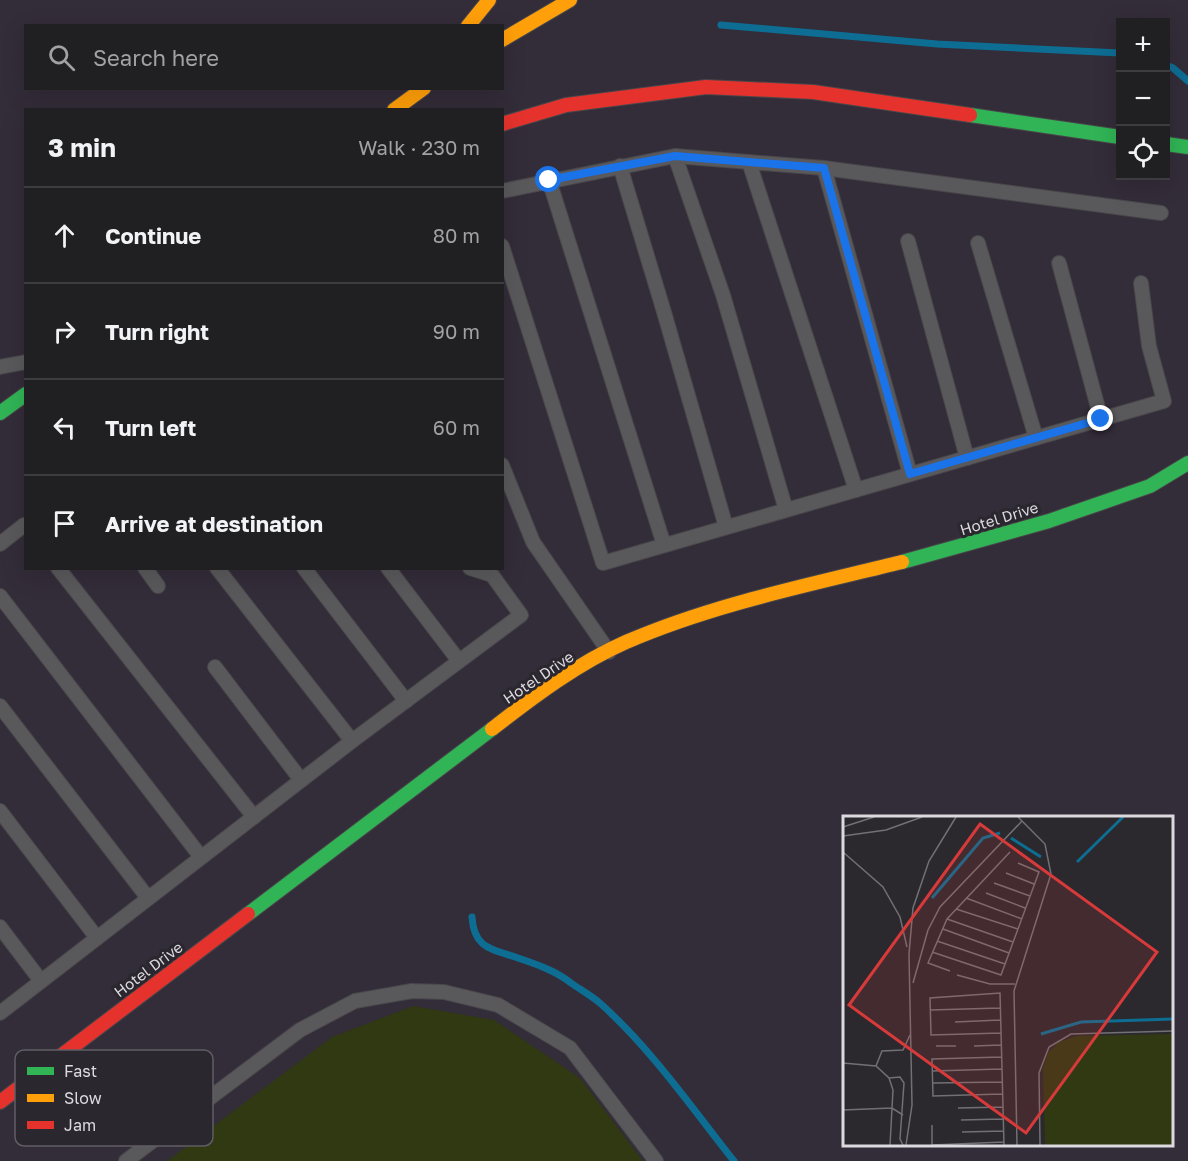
<!DOCTYPE html>
<html lang="en">
<head>
<meta charset="utf-8">
<style>
	:root { --surface:#201f22; --page:#2d2c2f; --text:#f1f3f6; --muted:#a2a2a5; --line:#3d3d40 }
	body { margin:0; font-family:"Golos Text",sans-serif; background:var(--page); color:var(--text) }
	.controls { position:absolute; right:18px; top:18px; display:grid; overflow:hidden; border-radius:0px; box-shadow:0 6px 24px #0002 }
	.controls button { width:54px; height:54px; display:grid; place-items:center; padding:0; border:0; border-bottom:2px solid var(--line); background:var(--surface); color:var(--text); font:30px sans-serif }
	.stop { position:absolute; width:18px; height:18px; margin:-14px; border:4px solid #1a73e8; border-radius:50%; background:#fff }
	.stop.end { background:#1a73e8; border-color:#fff; box-shadow:0 2px 6px #0008 }
	.list { margin:0; padding:0; list-style:none }
	h2 { display:flex; justify-content:space-between; align-items:center; height:78px; margin:0; padding:0 24px; font-size:26px }
	h2 small { font-size:20px; font-weight:400; color:var(--muted) }
	.list li { display:grid; grid-template-columns:39px 1fr auto; gap:18px; align-items:center; box-sizing:border-box; height:96px; padding:0 24px; border-top:2px solid var(--line) }
	.list b { display:block; font-size:22px; white-space:nowrap }
	.list em { font-size:20px; font-style:normal; color:var(--muted) }
	.icon { flex:none; width:33px; height:33px; fill:none; stroke:currentColor; stroke-width:2; stroke-linecap:round; stroke-linejoin:round }
	.map { position:relative; flex:none; width:1188px; height:1161px; overflow:hidden }
	.search { position:absolute; background:var(--surface); box-shadow:0 6px 24px #0002; left:24px; top:24px; width:480px; height:66px; display:flex; align-items:center; gap:15px; box-sizing:border-box; padding:0 21px; border-radius:0px; color:var(--muted); font-size:22px }
	.panel { position:absolute; background:var(--surface); box-shadow:0 6px 24px #0002; left:24px; top:108px; width:480px; height:462px; border-radius:0px }
	.map>svg:first-child { display:block }
	.built { fill:#332c39; fill-rule:evenodd }
	.green { fill:#313913 }
	.lines { fill:none; stroke-linecap:round; stroke-linejoin:round }
	.stream { stroke:#0e6d92; stroke-width:7 }
	.lane-casing { stroke:#48464a; stroke-width:16 }
	.fast-casing { stroke:#48464a; stroke-width:16 }
	.slow-casing { stroke:#48464a; stroke-width:16 }
	.jam-casing { stroke:#48464a; stroke-width:16 }
	.lane { stroke:#59585b; stroke-width:14 }
	.fast { stroke:#30b455; stroke-width:14 }
	.slow { stroke:#ff9f0a; stroke-width:14 }
	.jam { stroke:#e5322d; stroke-width:14 }
	.route { stroke:#1a73e8; stroke-width:8 }
	.labels { text-anchor:middle; dominant-baseline:central; stroke-width:6; stroke-linejoin:round; paint-order:stroke }
	.street-label { font-size:15px; fill:#dcdadf; stroke:#2b272f }
	.inset-river { fill:none; stroke:#0e6d92; stroke-width:3 }
	.inset-road { fill:none; stroke:#727074; stroke-width:1.5 }
	.view { fill:#d73a3a; fill-opacity:0.15; stroke:#d73a3a; stroke-width:3 }
	.inset-edge { fill:none; stroke:#dcdadf; stroke-width:3 }
	.key { fill:#2b272f; stroke:#605d64; stroke-width:1.5 }
	.key-label { font-size:16px; fill:#dcdadf }
</style>
</head>
<body>
<div class="map">
<svg width="1188" height="1161" viewBox="0 0 1188 1161">
	<rect width="100%" height="100%" fill="#2b292d"/>
	<path class="built" d="M0,0H1188V1161H0ZM1120,22H1166V176H1120ZM26,26H502V88H26ZM26,110H502V568H26ZM844,818H1172V1144H844Z"/>
	<polygon class="green" points="413,1006 494,1020 580,1078 643,1161 167,1161 332,1037"/>
	<g class="lines">
		<g class="stream">
			<polyline points="721,25 937,44 1120,53"/>
			<polyline points="1166,65 1173,68 1188,81"/>
			<path d="M472,917C474,949 492,949 518,958C536,964 556,971 571,983C581,990 592,996 601,1004C652,1050 692,1108 734,1161"/>
		</g>
		<g class="lane-casing">
			<g id="lane">
				<polyline points="675,156 723,295 786,510"/>
				<polyline points="749,162 856,490"/>
				<polyline points="620,166 664,312 726,527"/>
				<polyline points="824,168 910,474"/>
				<polyline points="549,180 664,545"/>
				<polyline points="502,191 675,156 824,168 1161,213"/>
				<polyline points="908,241 967,458"/>
				<polyline points="978,243 1036,438"/>
				<polyline points="502,246 603,563 1164,401 1149,346 1141,283"/>
				<polyline points="1059,263 1101,419"/>
				<polyline points="0,367 26,362"/>
				<polyline points="502,465 533,542 609,652"/>
				<polyline points="0,544 24,525 26,527"/>
				<polyline points="58,568 254,817"/>
				<polyline points="145,568 158,586"/>
				<polyline points="217,568 352,741"/>
				<polyline points="304,568 406,701"/>
				<polyline points="388,568 459,661"/>
				<polyline points="0,596 201,857"/>
				<polyline points="215,667 301,780"/>
				<polyline points="0,706 148,898"/>
				<polyline points="0,811 97,938"/>
				<polyline points="0,927 41,981"/>
				<polyline points="0,1013 352,741 521,615 492,575 470,568"/>
				<polyline points="126,1161 300,1030 355,1001 412,991 444,992 498,1005 570,1048 656,1161"/>
			</g>
		</g>
		<g class="fast-casing">
			<g id="fast">
				<polyline points="970,115 1120,137"/>
				<polyline points="1166,144 1188,147"/>
				<polyline points="0,413 26,394"/>
				<polyline points="902,562 1049,521 1150,486 1188,463"/>
				<polyline points="248,914 492,729"/>
			</g>
		</g>
		<g class="slow-casing">
			<g id="slow">
				<polyline points="468,26 489,0"/>
				<polyline points="502,40 570,0"/>
				<polyline points="394,110 424,88"/>
				<path d="M492,729C533,697 578,663 626,642C714,604 809,585 902,562"/>
			</g>
		</g>
		<g class="jam-casing">
			<g id="jam">
				<polyline points="502,124 566,105 706,87 813,92 970,115"/>
				<polyline points="0,1102 248,914"/>
			</g>
		</g>
		<use href="#lane" class="lane"/>
		<use href="#fast" class="fast"/>
		<use href="#slow" class="slow"/>
		<use href="#jam" class="jam"/>
	</g>
	<g class="lines">
		<polyline class="route" points="549,180 675,156 824,168 910,474 1101,419"/>
	</g>
	<g class="labels">
		<g class="street-label">
			<text transform="translate(999 518) rotate(-17)">Hotel Drive</text>
			<text transform="translate(538 677) rotate(-34)">Hotel Drive</text>
			<text transform="translate(148 969) rotate(-37)">Hotel Drive</text>
		</g>
	</g>
	<g transform="translate(843 816)">
		<rect width="330" height="330" fill="#2b292d"/>
		<path d="M330,218V329H202L200,253L205,237L216,226L234,220Z" fill="#313913"/>
		<path class="inset-river" d="M168,22L198,41M234,46L280,1M89,82L140,22L157,17M198,218L238,206L330,203"/>
		<path class="inset-road" d="M0,11L31,1M0,20L43,14L79,1M0,36L40,71L57,101L64,131M163,57L191,68M151,67L187,80M143,77L182,92M123,82L179,103M113,93L175,113M104,103L170,126M100,113L166,137M94,125L162,148M89,136L158,159L196,56L175,47M107,155L85,147L104,103L167,36M114,159L147,168H172M70,167L85,114L97,91L179,5M87,194L157,192M112,206L157,204M158,217L88,219L87,182L157,177L161,329M93,230H113M131,230L158,229M158,241L89,243L90,280L159,278M0,247L33,250L46,262L50,274L47,329M33,250L39,235L60,234L67,219M89,255L159,253M46,262L57,261L61,267L57,323L60,329M90,267L159,266M115,292L160,291M0,294L49,292L60,299M118,304L160,303M89,309V329M119,316L161,315M63,329L69,289L66,138L70,92L86,45L113,1M89,329L161,326M174,329L171,175L208,58L202,28L175,1M197,329L196,257L206,231L228,218L330,215"/>
		<path class="view" d="M137,8L314,136L183,317L6,189Z"/>
		<rect width="330" height="330" class="inset-edge"/>
	</g>
	<rect x="15" y="1050" width="198" height="96" rx="9" class="key"/>
	<rect x="27" y="1067" width="27" height="8" fill="#30b455"/>
	<rect x="27" y="1094" width="27" height="8" fill="#ff9f0a"/>
	<rect x="27" y="1121" width="27" height="8" fill="#e5322d"/>
	<g class="key-label">
		<text x="64" y="1077">Fast</text>
		<text x="64" y="1104">Slow</text>
		<text x="64" y="1131">Jam</text>
	</g>
</svg>
<div class="controls">
<button>+</button>
<button>−</button>
<button><svg class="icon" aria-label="locate" viewBox="0 0 24 24"><circle cx="12" cy="12" r="6"/><path d="M12 2v4M12 18v4M2 12h4M18 12h4"/></svg></button>
</div>
<div class="stop" style="left:549px;top:180px"></div>
<div class="stop end" style="left:1101px;top:419px"></div>
<div class="search"><svg class="icon" aria-label="search" viewBox="0 0 24 24"><circle cx="10" cy="10" r="6"/><path d="M15 15l6 6"/></svg>Search here</div>
<section class="panel">
<h2>3 min<small>Walk · 230 m</small></h2>
<ul class="list">
<li><svg class="icon" aria-label="ahead" viewBox="0 0 24 24"><path d="M12 20V5M6 11l6-6 6 6"/></svg><div><b>Continue</b></div><em>80 m</em></li>
<li><svg class="icon" aria-label="right" viewBox="0 0 24 24"><path d="M7 20v-9h11M14 6l5 5-5 5"/></svg><div><b>Turn right</b></div><em>90 m</em></li>
<li><svg class="icon" aria-label="left" viewBox="0 0 24 24"><path d="M17 20v-9H6M10 6l-5 5 5 5"/></svg><div><b>Turn left</b></div><em>60 m</em></li>
<li><svg class="icon" aria-label="arrive" viewBox="0 0 24 24"><path d="M6 21V4h12l-3 4 3 4H6"/></svg><div><b>Arrive at destination</b></div></li>
</ul>
</section>
</div>
</body>
</html>
